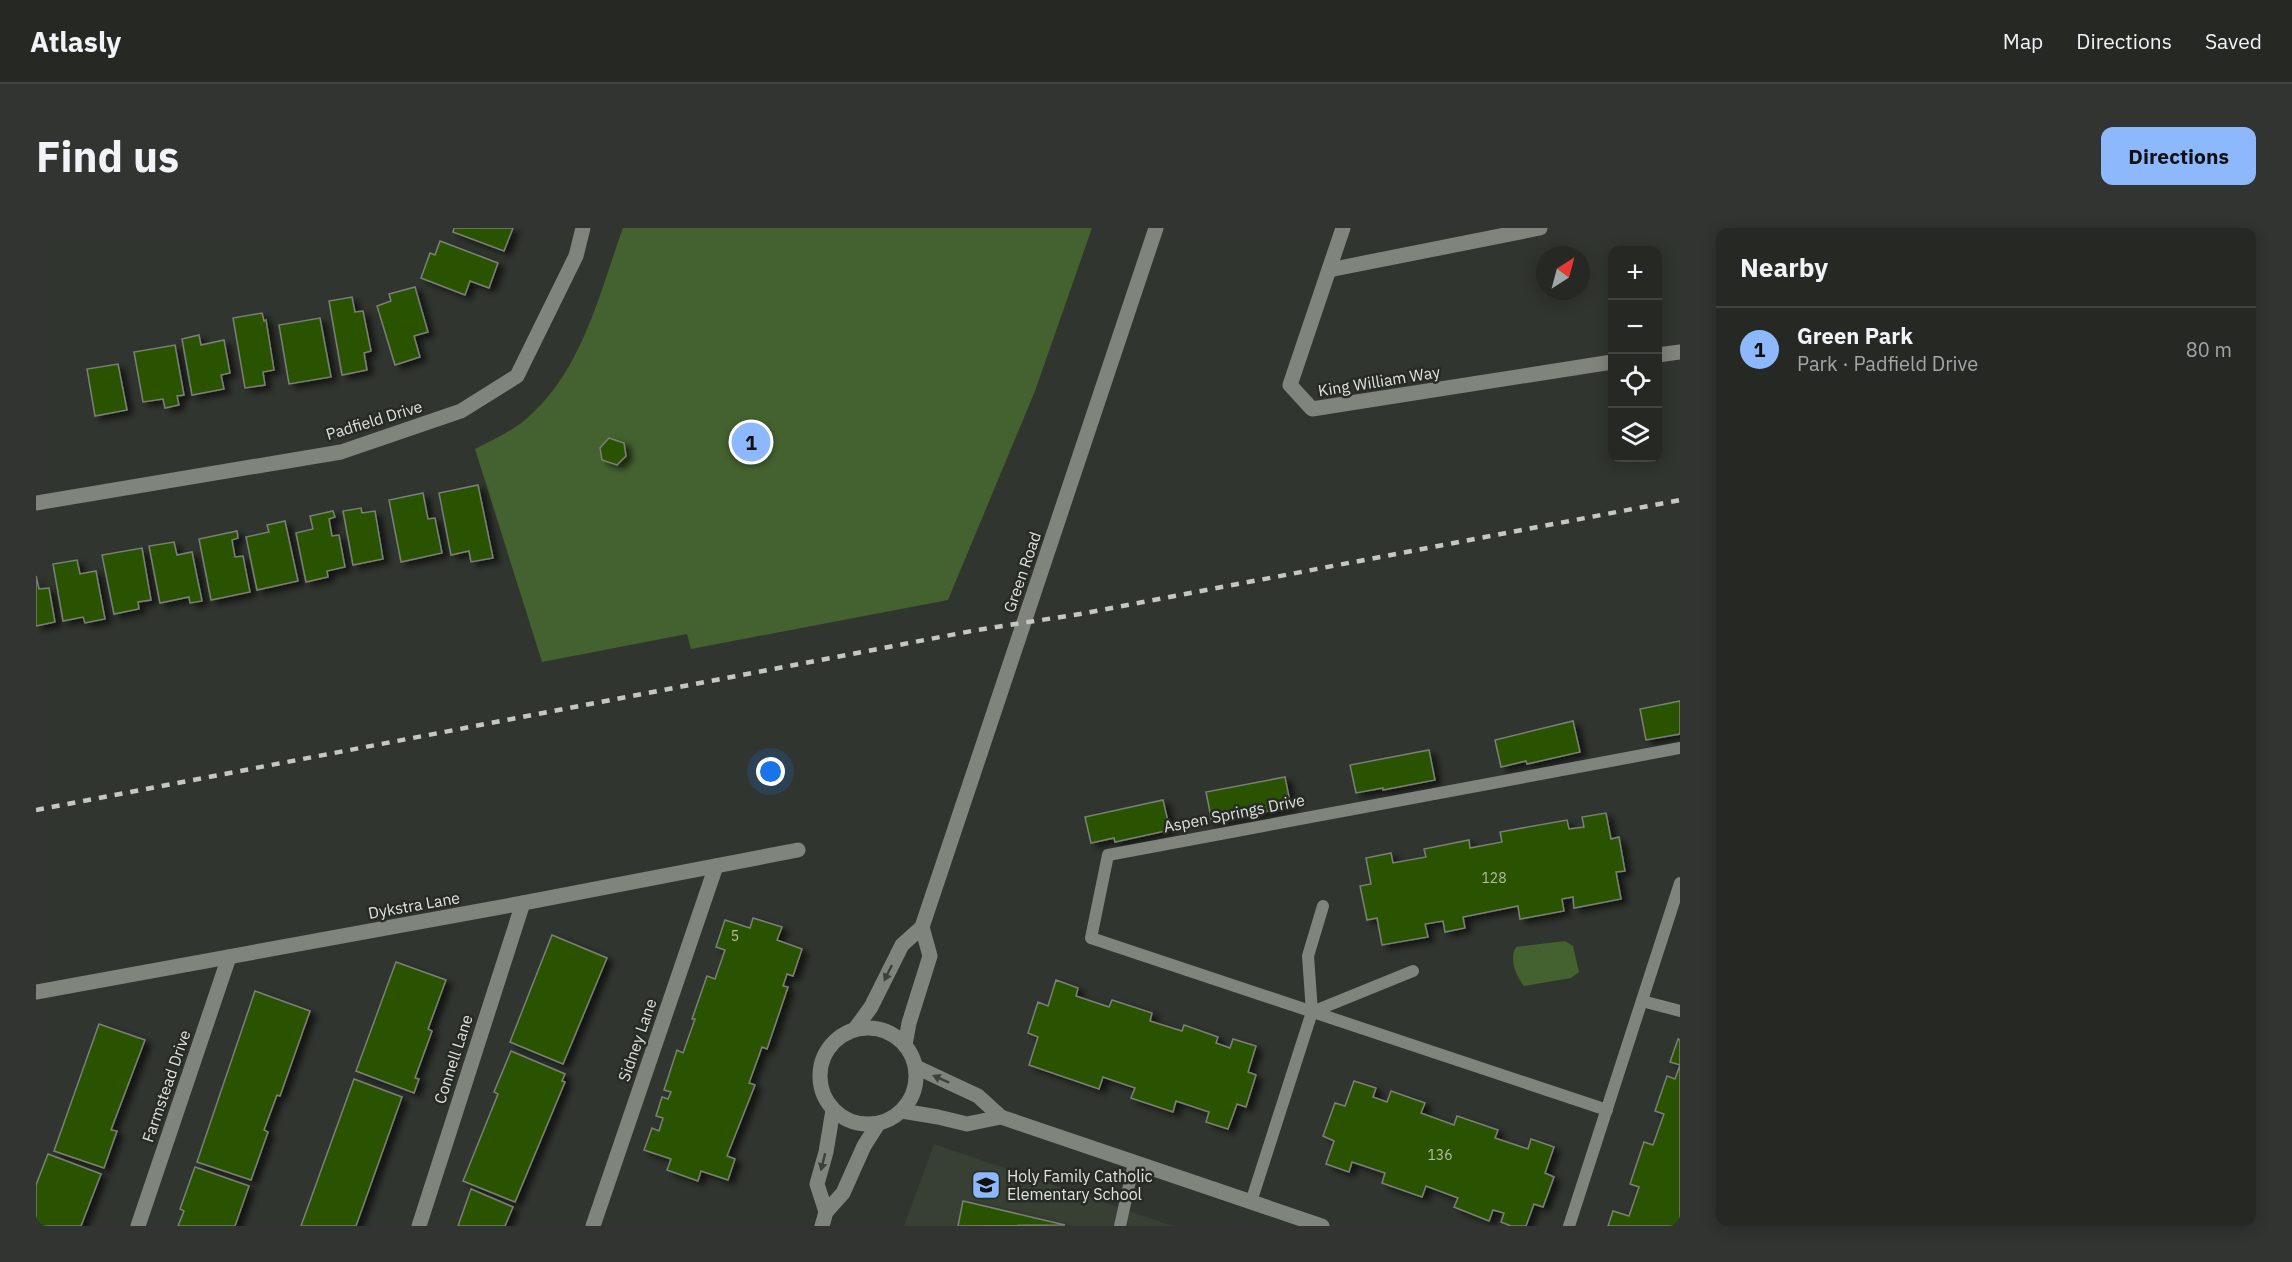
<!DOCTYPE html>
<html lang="en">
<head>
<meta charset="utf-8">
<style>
	:root { --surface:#252823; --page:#313430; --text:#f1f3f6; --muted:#a3a6a6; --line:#424441; --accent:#8db9fc }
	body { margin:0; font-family:"IBM Plex Sans",sans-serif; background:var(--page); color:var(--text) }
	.controls { position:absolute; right:18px; top:18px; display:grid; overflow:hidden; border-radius:12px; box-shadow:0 3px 15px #0003 }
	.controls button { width:54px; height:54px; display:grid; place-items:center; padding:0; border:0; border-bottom:2px solid var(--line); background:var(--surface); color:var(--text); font:30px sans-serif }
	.compass { position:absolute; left:1500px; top:18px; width:54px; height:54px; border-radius:50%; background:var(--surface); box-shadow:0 3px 15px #0003; rotate:36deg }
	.you { position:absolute; left:735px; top:544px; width:21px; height:21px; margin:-15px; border:4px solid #fff; border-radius:50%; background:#1a73e8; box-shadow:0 0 0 9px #1a73e833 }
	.badge { display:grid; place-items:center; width:39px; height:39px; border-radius:50%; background:var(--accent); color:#111; font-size:20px; font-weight:700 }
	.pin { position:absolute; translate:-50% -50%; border:3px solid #fff; box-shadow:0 2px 6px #0006 }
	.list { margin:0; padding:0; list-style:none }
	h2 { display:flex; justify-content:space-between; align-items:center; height:78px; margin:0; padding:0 24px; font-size:26px }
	h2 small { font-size:20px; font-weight:400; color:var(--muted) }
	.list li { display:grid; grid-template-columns:39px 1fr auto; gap:18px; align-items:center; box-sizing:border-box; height:84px; padding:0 24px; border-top:2px solid var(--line) }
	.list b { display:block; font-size:22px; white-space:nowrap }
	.list p { margin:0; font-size:20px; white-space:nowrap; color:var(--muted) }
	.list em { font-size:20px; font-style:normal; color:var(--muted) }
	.icon { flex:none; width:33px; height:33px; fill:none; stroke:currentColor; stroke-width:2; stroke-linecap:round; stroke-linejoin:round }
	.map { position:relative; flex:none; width:1644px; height:998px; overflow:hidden; border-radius:12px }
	header { display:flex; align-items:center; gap:36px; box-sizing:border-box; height:84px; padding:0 30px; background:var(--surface); border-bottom:2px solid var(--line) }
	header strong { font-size:28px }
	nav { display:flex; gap:33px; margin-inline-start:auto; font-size:21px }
	.intro { display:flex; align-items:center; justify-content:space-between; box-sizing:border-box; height:144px; padding:0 36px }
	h1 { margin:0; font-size:42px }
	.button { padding:15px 27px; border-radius:12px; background:var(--accent); color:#111; font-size:21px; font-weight:700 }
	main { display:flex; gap:36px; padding:0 36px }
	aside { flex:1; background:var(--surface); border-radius:12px; box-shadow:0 3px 15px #0003 }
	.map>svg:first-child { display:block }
	.built { fill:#383f33 }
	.green { fill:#44622f }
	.building { fill:#2b5300; stroke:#7a7f77; stroke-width:1.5; filter:url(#shadow) }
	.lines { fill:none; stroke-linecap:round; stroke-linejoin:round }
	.service { stroke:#7f847c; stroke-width:12 }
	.minor { stroke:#7f847c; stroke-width:15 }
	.tertiary { stroke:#7f847c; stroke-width:15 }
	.rail { stroke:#c5c7c3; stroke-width:4.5; stroke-dasharray:8 8; stroke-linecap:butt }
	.oneway { fill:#3d413b }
	.labels { text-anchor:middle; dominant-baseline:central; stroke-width:5; stroke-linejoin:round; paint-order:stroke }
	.number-label { font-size:14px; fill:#b3bea6 }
	.street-label { font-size:16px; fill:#e0e2de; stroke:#272b25 }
	.poi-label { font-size:16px; fill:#e0e2de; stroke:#272b25; text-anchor:start }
</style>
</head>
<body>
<header>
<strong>Atlasly</strong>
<nav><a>Map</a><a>Directions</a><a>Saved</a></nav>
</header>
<div class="intro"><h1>Find us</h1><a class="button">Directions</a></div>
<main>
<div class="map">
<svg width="1644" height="998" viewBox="0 0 1644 998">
	<defs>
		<filter id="shadow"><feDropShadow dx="6" dy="4" stdDeviation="3" flood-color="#0009"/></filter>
	</defs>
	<rect width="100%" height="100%" fill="#31352f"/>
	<polygon class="built" points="898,916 1137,998 868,998"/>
	<g class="green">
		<path d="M587,0H1056L999,163L912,372L655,421L651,406L506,434L439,221C456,212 475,204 490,191C546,144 563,66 587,0Z"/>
		<path d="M1529,713L1537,718L1543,744L1535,750L1488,758C1480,748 1473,732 1480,719Z"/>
	</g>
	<g class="building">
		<polygon points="418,0 477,0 468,23 417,4"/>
		<polygon points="404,13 462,35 453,60 434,53 429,67 385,50 394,25 399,27"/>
		<polygon points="379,59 392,104 378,108 384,129 359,137 341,78 355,73 353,66"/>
		<polygon points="316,69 319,84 327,83 335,123 328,125 331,142 306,147 293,73"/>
		<polygon points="226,85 228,93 230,92 238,142 227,144 229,157 209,160 197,90"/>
		<polygon points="284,90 295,149 253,156 243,97"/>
		<polygon points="163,107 165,117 188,112 194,145 185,147 188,161 156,167 146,111"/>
		<polygon points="139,117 148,167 141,168 143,177 129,180 127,171 107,174 98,124"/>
		<polygon points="82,136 91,182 59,188 51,141"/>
		<polygon points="573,210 588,215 590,228 581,237 566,232 564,220"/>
		<polygon points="442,257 457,330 435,334 433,323 415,327 403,265"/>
		<polygon points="387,265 392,291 399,290 406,325 365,334 353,272"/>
		<polygon points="325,280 326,285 339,283 347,331 317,337 307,283"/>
		<polygon points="297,283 299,289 293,291 296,308 303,307 309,339 291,343 292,349 270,354 260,305 277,301 274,288"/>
		<polygon points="249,293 262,353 221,362 210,309 233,304 231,297"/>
		<polygon points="201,303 202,310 196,312 199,329 207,328 214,364 175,372 163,311"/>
		<polygon points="138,314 141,327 156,324 166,373 154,375 153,369 124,375 113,318"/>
		<polygon points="106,320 115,372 102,374 103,381 78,386 66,327"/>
		<polygon points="41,332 44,346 60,343 69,391 49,395 47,389 27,393 17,336"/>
		<polygon points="0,348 3,361 13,360 19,394 0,398"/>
		<polygon points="1644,473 1644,506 1610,512 1604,481"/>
		<polygon points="1537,493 1544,524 1491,536 1490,533 1465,539 1459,512"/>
		<polygon points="1393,522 1399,552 1347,562 1347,560 1320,565 1314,537"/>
		<polygon points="1249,549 1255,579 1176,594 1170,564"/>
		<polygon points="1127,572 1134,602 1079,614 1078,610 1055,615 1049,589"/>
		<polygon points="1570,585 1575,611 1583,609 1589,643 1580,644 1585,671 1538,680 1537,669 1526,671 1528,683 1484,691 1482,678 1427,689 1429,700 1409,704 1407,693 1389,696 1392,709 1346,717 1341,690 1331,692 1324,658 1335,656 1330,630 1355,625 1357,635 1390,629 1388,621 1433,612 1434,620 1466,614 1464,604 1531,592 1533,601 1548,599 1546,589"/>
		<polygon points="717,690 746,699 741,712 766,721 757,748 751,746 747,758 752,759 731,821 726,819 713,855 719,857 691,928 699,931 692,952 665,943 662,953 631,942 635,931 608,922 616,900 623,903 627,890 620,888 626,869 632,871 635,864 628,862 641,822 647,825 659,791 656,791 671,748 679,751 689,722 680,719 689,692 714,700"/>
		<polygon points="516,707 571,730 527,836 474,814"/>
		<polygon points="360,734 410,752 392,801 396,803 379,850 383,851 378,865 320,843"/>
		<polygon points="1020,752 1042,760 1040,768 1073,779 1076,772 1116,785 1114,793 1146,803 1148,797 1182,809 1180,815 1194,820 1197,811 1220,818 1212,844 1220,847 1210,879 1201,876 1192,901 1170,894 1173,884 1140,873 1137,884 1095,870 1099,860 1067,849 1063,861 993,837 1002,809 992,805 1002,774 1012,778"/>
		<polygon points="219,763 274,783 244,868 241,867 228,902 232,904 215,952 161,934"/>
		<polygon points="63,796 109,812 75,902 81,903 68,940 18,923"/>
		<polygon points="1642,811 1644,812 1644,998 1572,998 1577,983 1593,988 1603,959 1594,956 1608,914 1617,917 1628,886 1619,883 1631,848 1639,851 1644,837 1634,834"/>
		<polygon points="475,823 529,846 526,853 529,854 479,974 427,953 462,866 458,864"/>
		<polygon points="318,851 366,869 320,998 265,998"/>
		<polygon points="1318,853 1340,860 1337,869 1351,874 1355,863 1389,875 1385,885 1418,897 1421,888 1462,902 1459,910 1492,921 1495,911 1518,919 1509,945 1518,949 1507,979 1498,976 1490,998 1475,998 1465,994 1468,985 1457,982 1453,993 1418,979 1422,970 1390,958 1386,969 1346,955 1349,945 1316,934 1313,944 1290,936 1298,913 1287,908 1299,875 1309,878"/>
		<polygon points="12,926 65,946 45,998 0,998 0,957"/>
		<polygon points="159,939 213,958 199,998 142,998 148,983 144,981"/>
		<polygon points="435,961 477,979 469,998 422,998"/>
		<polygon points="927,973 1029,997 922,998"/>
	</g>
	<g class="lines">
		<g class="service">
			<polyline points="1606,773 1644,783"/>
			<polyline points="1276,784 1377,743"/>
			<polyline points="1571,882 1055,710 1072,627 1644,520"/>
			<polyline points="1215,974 1276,784 1272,728 1287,678"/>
			<polyline points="1084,998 1098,935"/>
			<polyline points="1533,998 1644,655"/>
		</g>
		<g class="minor">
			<polyline points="1307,0 1254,157 1276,181 1576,134"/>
			<polyline points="1293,42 1504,0"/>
			<polyline points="1622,127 1644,124"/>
			<polyline points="0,275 305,224 425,183 481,148 540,28 547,0"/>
			<polyline points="0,764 487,675 762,622"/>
			<polyline points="102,998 193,729"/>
			<polyline points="383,998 487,675"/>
			<polyline points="557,998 680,638"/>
		</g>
		<g class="tertiary">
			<circle cx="832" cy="848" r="48"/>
			<polyline points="819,801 835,779 866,717 886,699 1120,0"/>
			<polyline points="869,817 873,795 894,728 886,699"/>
			<polyline points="880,839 942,868 965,889 1286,998"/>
			<polyline points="866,883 902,889 931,896 965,889"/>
			<polyline points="790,984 781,956 790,924 797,882"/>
			<polyline points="786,998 790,984 807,965 828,918 842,896"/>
		</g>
		<polyline class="rail" points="0,582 941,402 1044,386 1644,272"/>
	</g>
	<defs><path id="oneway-solid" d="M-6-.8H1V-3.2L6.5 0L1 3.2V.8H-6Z" transform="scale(1.5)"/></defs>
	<g class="oneway">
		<use href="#oneway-solid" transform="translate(852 745) rotate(116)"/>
		<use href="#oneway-solid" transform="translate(905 851) rotate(-156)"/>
		<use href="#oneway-solid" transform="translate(787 934) rotate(104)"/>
	</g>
	<defs>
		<g id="school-square" transform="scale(1.5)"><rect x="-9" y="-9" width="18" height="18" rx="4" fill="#8db9fc" stroke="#272b25"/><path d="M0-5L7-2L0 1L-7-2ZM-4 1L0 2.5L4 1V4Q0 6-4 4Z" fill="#111"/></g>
	</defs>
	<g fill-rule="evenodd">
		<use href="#school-square" x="950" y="957"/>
	</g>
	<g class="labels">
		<g class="number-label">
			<text x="1458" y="650">128</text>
			<text x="699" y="708">5</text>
			<text x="1404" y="927">136</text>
		</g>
		<g class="street-label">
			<text transform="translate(1343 153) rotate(-9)">King William Way</text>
			<text transform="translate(338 192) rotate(-17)">Padfield Drive</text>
			<text transform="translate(986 344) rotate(-71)">Green Road</text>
			<text transform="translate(1198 585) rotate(-11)">Aspen Springs Drive</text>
			<text transform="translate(378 677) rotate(-10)">Dykstra Lane</text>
			<text transform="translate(601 812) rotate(-71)">Sidney Lane</text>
			<text transform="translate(417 831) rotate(-72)">Connell Lane</text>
			<text transform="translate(130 858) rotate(-71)">Farmstead Drive</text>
		</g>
		<g class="poi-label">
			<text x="971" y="948">Holy Family Catholic<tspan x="971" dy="18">Elementary School</tspan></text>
		</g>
	</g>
</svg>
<div class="controls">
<button>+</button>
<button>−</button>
<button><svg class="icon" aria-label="locate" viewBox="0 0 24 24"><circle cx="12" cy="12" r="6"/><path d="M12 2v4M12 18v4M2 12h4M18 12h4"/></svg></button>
<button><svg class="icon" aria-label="layers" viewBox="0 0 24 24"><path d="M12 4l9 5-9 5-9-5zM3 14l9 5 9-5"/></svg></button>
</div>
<svg class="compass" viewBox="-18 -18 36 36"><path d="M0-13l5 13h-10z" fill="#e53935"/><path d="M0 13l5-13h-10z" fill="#a3a6a6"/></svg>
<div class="you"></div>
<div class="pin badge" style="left:715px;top:214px">1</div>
</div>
<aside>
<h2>Nearby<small></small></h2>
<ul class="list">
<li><span class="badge">1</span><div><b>Green Park</b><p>Park · Padfield Drive</p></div><em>80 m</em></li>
</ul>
</aside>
</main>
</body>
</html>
